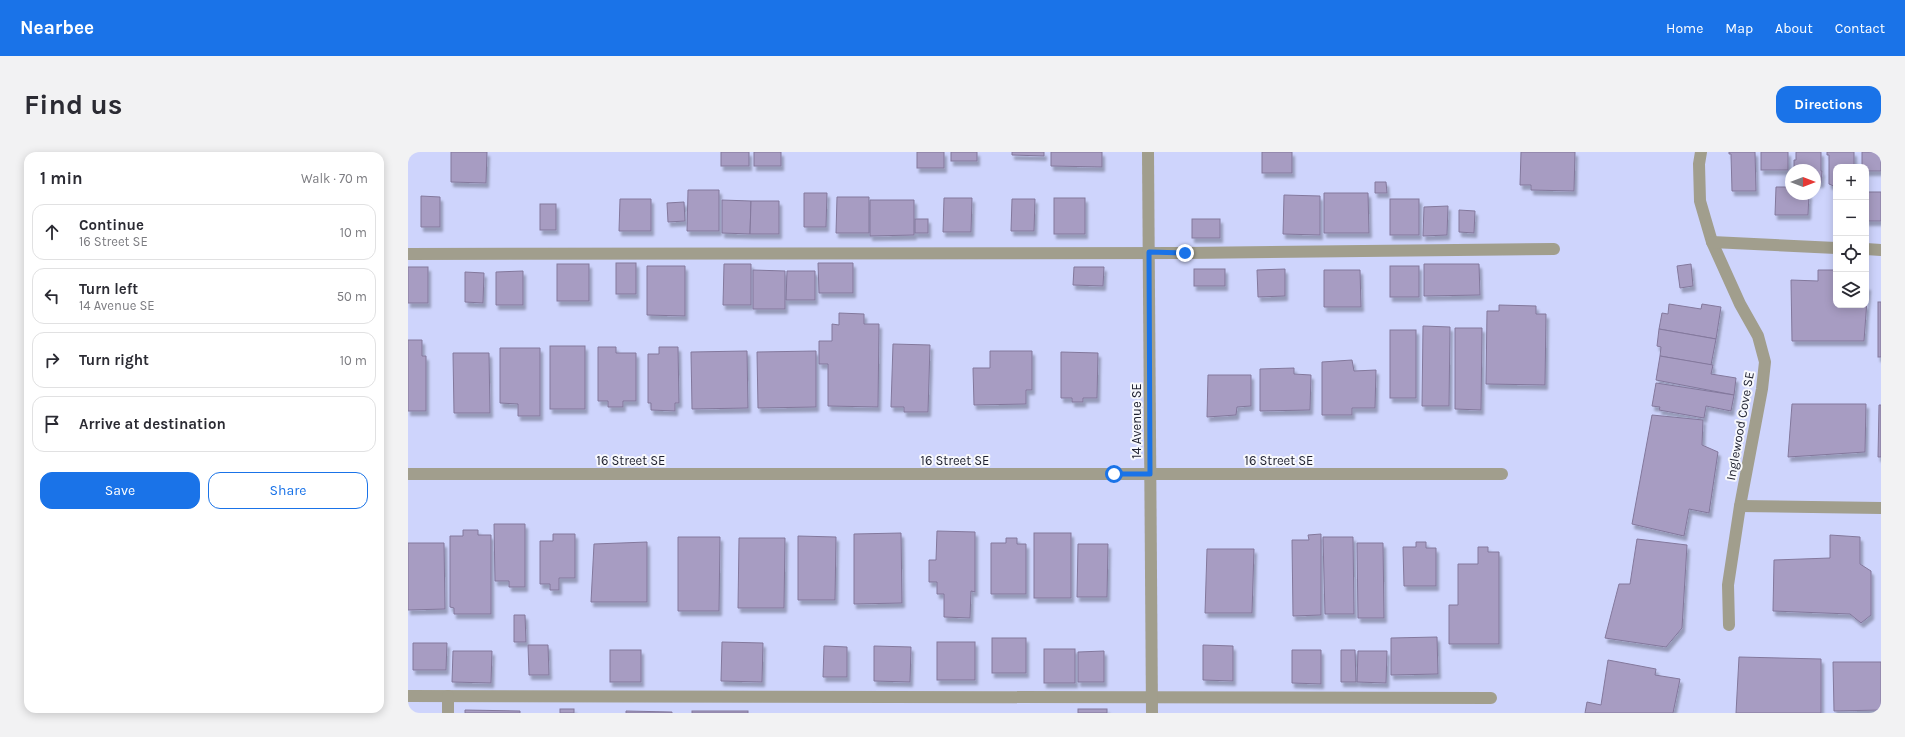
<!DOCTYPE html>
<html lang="en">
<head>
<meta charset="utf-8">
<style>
	:root { --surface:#fff; --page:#f2f2f3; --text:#2b2b33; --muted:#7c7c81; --line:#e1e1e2; --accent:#1a73e8 }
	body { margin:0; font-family:Karla,sans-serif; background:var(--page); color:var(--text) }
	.controls { position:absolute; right:12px; top:12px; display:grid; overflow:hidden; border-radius:8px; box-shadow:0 2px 10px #0003 }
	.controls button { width:36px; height:36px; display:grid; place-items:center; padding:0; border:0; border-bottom:1px solid var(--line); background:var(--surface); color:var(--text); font:20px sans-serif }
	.compass { position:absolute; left:1377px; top:12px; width:36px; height:36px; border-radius:50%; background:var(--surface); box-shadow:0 2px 10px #0003; rotate:90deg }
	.stop { position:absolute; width:12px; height:12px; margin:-9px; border:3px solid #1a73e8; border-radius:50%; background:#fff }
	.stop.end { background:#1a73e8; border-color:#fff; box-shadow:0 1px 4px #0008 }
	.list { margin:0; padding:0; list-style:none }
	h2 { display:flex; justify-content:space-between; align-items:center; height:52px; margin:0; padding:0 16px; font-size:17px }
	h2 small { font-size:13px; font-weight:400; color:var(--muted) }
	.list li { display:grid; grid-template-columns:26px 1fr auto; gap:12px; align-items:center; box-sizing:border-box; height:56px; margin:0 8px 8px; padding:0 8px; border:1px solid var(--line); border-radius:12px }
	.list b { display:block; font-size:15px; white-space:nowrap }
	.list p { margin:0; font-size:13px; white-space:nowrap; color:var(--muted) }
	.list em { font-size:13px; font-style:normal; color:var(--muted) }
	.actions { display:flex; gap:8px; padding:12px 16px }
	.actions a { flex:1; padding:9px 0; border:1px solid var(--accent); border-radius:12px; text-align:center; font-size:14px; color:var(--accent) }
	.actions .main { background:var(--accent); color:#fff }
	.icon { flex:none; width:22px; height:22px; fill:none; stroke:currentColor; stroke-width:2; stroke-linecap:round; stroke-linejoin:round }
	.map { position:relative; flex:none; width:1473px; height:561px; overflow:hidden; border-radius:12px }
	header { display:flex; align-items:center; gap:24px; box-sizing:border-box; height:56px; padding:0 20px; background:var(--accent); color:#fff }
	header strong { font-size:19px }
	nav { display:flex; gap:22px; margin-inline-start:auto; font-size:14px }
	.intro { display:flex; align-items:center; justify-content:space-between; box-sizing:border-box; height:96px; padding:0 24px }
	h1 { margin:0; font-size:28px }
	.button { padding:10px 18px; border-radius:12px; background:var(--accent); color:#fff; font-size:14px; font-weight:700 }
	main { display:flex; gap:24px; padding:0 24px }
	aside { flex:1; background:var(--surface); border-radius:12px; box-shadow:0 2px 10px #0003 }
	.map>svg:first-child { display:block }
	.building { fill:#a79cc2; stroke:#83789c; filter:url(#shadow) }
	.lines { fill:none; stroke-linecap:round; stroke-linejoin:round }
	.service { stroke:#a19e8d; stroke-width:12 }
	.minor { stroke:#a19e8d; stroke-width:12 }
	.route { stroke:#1a73e8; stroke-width:5 }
	.labels { text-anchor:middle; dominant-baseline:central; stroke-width:4; stroke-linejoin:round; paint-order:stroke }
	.street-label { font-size:13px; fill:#1d1f2e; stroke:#f7f8fc }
</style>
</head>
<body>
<header>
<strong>Nearbee</strong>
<nav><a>Home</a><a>Map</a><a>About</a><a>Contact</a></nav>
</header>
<div class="intro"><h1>Find us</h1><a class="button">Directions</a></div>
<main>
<aside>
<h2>1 min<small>Walk · 70 m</small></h2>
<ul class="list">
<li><svg class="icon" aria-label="ahead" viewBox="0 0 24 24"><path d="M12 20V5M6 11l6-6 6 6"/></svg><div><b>Continue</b><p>16 Street SE</p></div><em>10 m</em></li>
<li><svg class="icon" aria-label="left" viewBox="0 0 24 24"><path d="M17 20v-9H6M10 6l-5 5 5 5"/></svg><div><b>Turn left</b><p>14 Avenue SE</p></div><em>50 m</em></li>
<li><svg class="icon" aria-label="right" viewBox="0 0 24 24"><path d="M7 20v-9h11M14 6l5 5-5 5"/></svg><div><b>Turn right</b></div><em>10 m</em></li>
<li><svg class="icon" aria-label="arrive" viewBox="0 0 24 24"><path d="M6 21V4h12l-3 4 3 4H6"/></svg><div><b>Arrive at destination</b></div></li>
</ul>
<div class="actions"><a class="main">Save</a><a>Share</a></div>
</aside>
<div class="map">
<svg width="1473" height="561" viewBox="0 0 1473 561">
	<defs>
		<filter id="shadow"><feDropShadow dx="2.5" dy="4.5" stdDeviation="1" flood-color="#0004"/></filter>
	</defs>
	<rect width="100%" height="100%" fill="#ced4fc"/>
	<g class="building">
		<polygon points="43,0 79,0 78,31 43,30"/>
		<rect x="313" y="0" width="28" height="14"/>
		<rect x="346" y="0" width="27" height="14"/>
		<rect x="509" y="0" width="27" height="16"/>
		<rect x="543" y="0" width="26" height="9"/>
		<polygon points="604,0 636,0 636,4 604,3"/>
		<polygon points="643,0 694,0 694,15 643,14"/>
		<rect x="854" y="0" width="30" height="21"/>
		<polygon points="1113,0 1167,0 1166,39 1123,38 1123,33 1112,33"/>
		<polygon points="1321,0 1347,0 1348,39 1324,39 1323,2 1321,2"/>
		<rect x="1353" y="0" width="27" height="18"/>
		<polygon points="1388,0 1413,0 1413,19 1414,19 1413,31 1407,31 1407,18 1386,18 1386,8 1388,8"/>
		<polygon points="1419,0 1446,0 1446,15 1428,15 1428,35 1421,32 1421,3 1419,3"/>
		<polygon points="1454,0 1473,0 1473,19 1458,19 1458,15 1454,15"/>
		<polygon points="967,30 978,30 979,41 967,41"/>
		<polygon points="1368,35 1383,35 1383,42 1401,42 1400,63 1367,63"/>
		<polygon points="280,38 311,38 311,79 279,79"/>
		<rect x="1458" y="40" width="15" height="29"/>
		<polygon points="396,41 419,41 418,75 396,75"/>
		<polygon points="916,41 960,41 961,81 916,81"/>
		<polygon points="876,43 912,44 912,83 875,82"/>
		<polygon points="13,44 32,45 32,75 13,75"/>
		<polygon points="429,45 461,45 461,81 428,81"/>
		<polygon points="536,46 564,46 563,80 535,80"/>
		<rect x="646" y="46" width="31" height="36"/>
		<polygon points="212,47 243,47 243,79 211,79"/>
		<polygon points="604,47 627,47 626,79 603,79"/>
		<rect x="982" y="47" width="29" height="36"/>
		<polygon points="314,48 343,49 342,82 314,81"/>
		<polygon points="462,48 506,48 506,83 462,84"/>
		<polygon points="343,49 371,49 371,82 342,82"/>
		<polygon points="276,50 277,69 260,70 259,51"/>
		<rect x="132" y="52" width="16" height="26"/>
		<polygon points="1040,54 1039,83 1015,84 1016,55"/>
		<polygon points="1051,58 1067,59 1066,81 1051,80"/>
		<rect x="507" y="67" width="13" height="14"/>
		<rect x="784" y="67" width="28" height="19"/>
		<rect x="208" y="111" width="20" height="31"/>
		<polygon points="410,111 445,111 445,141 411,141"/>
		<rect x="149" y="112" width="32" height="37"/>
		<polygon points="316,112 343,112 343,153 315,153"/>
		<polygon points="1016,112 1071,112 1072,143 1016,144"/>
		<polygon points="1283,112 1285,134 1272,136 1269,114"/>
		<polygon points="239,114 277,114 277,164 239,163"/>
		<rect x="982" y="114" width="29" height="31"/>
		<rect x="0" y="115" width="20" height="36"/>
		<polygon points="666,115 696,115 695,134 665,133"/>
		<rect x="786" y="117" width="31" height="17"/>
		<polygon points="877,117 877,144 850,145 849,118"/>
		<polygon points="345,118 377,119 377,157 345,157"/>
		<polygon points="916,118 952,118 953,155 916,155"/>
		<polygon points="1410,118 1428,118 1428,153 1458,153 1458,134 1460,134 1456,189 1384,189 1383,128 1410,129"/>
		<polygon points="115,119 115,153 88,153 88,120"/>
		<polygon points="379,119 407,119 407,148 378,148"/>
		<polygon points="57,120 76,121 75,151 57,150"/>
		<rect x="1470" y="150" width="3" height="55"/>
		<polygon points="1261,152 1293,157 1294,152 1313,155 1308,187 1251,177 1254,161 1260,162"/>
		<polygon points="1091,153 1128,154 1128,162 1138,162 1137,233 1078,232 1079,159 1091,159"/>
		<polygon points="431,161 456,162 456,172 471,172 470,255 420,254 420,212 411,212 411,189 424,189 424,172 431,173"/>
		<polygon points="1015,174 1042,175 1041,254 1014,254"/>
		<polygon points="1047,176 1074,176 1073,258 1047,257"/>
		<polygon points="1251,177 1308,187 1303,213 1252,204 1253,195 1249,194"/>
		<rect x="982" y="178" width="26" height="68"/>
		<polygon points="0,188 14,188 14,204 18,204 18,259 0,259"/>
		<polygon points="485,192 522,193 520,260 496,260 496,255 483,255"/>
		<rect x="142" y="194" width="35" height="63"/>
		<polygon points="190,195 208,195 208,201 228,201 228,249 215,249 215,255 200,255 200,249 190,249"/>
		<polygon points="251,195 270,195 271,251 267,251 267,259 243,258 243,251 240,251 240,202 251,202"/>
		<polygon points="92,196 132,196 132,264 110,264 110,252 92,251"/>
		<polygon points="339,199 340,256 284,257 283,200"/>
		<polygon points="408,199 408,255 350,256 349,200"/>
		<polygon points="582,199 624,199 624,238 618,238 618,252 566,253 565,216 582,216"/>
		<polygon points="653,200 690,201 689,246 675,246 675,250 664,250 664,246 653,246"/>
		<polygon points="45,201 81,201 82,261 46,261"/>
		<polygon points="1252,204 1305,213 1303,222 1328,226 1326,243 1248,228"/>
		<polygon points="944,208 946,219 968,218 967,256 944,256 944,263 914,263 914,210"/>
		<polygon points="886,216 886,222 903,223 902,258 852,259 852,217"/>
		<polygon points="800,223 843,223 843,254 829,255 828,263 799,265"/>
		<polygon points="1248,231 1326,243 1323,259 1298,254 1296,266 1251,258 1252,255 1244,254"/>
		<polygon points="1384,252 1458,252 1457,300 1380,305"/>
		<polygon points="1471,253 1473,253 1473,305 1470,305"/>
		<polygon points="1244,263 1295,268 1294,293 1310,300 1301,361 1281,357 1276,384 1224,372"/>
		<polygon points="86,372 117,372 117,435 101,435 101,429 87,429"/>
		<polygon points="55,378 70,378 70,383 83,383 83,462 46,462 46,456 42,455 42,384 55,384"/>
		<polygon points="529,379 567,380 567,440 563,439 562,466 536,465 536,442 529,442 529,430 521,430 521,408 528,408"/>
		<polygon points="493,381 494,451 446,452 446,382"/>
		<rect x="626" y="381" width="37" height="65"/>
		<polygon points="145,382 167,382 167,426 151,426 151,438 142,438 142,432 132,432 132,389 145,389"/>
		<polygon points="913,382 913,463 885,464 884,388 901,388 900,383"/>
		<polygon points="1422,383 1452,385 1452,412 1463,419 1463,463 1453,471 1442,462 1365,459 1366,408 1422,406"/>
		<polygon points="390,384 428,385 427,448 390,448"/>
		<polygon points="270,385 312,385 311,459 270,459"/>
		<polygon points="915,385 945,385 946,462 917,462"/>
		<polygon points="331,386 377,386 376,456 330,456"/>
		<polygon points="598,386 609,386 609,392 618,392 618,442 583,442 583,391 598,391"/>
		<polygon points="1229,387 1279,393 1274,476 1258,495 1197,486 1211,432 1222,432"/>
		<polygon points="239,390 239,450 183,450 186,392"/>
		<polygon points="1008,390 1018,390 1018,396 1028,396 1028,434 996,434 995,395 1008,395"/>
		<polygon points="0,391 36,391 37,457 0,458"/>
		<polygon points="949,391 975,391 976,466 950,466"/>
		<polygon points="670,392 700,392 699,445 669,445"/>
		<polygon points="1070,395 1080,395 1080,400 1091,400 1091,492 1041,492 1041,453 1050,453 1050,412 1070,412"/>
		<polygon points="799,397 846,397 844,461 797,461"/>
		<polygon points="106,463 117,463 118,490 106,490"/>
		<polygon points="1029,485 1030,522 983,523 983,486"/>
		<rect x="584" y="486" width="34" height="35"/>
		<polygon points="314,490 355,491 354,530 313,529"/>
		<rect x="529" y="490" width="38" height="38"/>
		<polygon points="5,491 39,491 38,518 5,518"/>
		<polygon points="120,493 140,493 141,523 121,523"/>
		<polygon points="795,493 825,494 825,529 795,528"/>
		<polygon points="416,494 439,495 439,525 415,525"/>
		<polygon points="466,494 503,495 502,530 466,529"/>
		<rect x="636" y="497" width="31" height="34"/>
		<rect x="202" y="498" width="31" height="32"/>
		<polygon points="884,498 913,498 913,532 884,531"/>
		<polygon points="933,498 947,498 948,530 933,530"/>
		<polygon points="45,499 84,499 83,531 44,530"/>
		<polygon points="696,499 696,530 670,530 670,500"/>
		<polygon points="950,499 979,499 978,531 949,530"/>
		<polygon points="1331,505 1413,507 1413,561 1328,561"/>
		<polygon points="1200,508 1248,517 1247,523 1272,527 1265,561 1177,561 1179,550 1193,553"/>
		<polygon points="1425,510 1473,510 1473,558 1426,559"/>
		<rect x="152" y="557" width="14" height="4"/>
		<rect x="670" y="557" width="29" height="4"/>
		<polygon points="57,558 112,559 112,561 57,561"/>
		<polygon points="218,559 264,560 264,561 218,561"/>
		<rect x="284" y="559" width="56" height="2"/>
	</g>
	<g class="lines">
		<g class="service">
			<polyline points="0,102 777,101 1146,97"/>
			<polyline points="0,544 1083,546"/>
			<polyline points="40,544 40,561"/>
		</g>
		<g class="minor">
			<polyline points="740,0 744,561"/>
			<polyline points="1293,0 1291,12 1292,49 1304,90 1332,152 1350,184 1357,210 1354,237 1332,354 1320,433 1321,473"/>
			<polyline points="1304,90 1428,96"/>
			<polyline points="1458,97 1473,98"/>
			<polyline points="0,322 1094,322"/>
			<polyline points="1332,354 1473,356"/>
		</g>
	</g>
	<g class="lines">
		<polyline class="route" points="706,322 742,322 741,100 777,101"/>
	</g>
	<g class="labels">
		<g class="street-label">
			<text transform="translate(728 269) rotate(-90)">14 Avenue SE</text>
			<text transform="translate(1332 274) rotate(-80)">Inglewood Cove SE</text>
			<text x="223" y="308">16 Street SE</text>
			<text x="547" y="308">16 Street SE</text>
			<text x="871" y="308">16 Street SE</text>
		</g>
	</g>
</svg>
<div class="controls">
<button>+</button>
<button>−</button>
<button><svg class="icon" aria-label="locate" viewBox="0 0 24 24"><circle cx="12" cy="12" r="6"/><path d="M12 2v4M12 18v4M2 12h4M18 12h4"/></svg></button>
<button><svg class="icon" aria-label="layers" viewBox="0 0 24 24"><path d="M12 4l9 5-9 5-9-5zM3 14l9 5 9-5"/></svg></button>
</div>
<svg class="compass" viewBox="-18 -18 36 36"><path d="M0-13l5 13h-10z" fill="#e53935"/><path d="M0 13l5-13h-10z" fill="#7c7c81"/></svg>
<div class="stop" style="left:706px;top:322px"></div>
<div class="stop end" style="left:777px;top:101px"></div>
</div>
</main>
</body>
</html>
